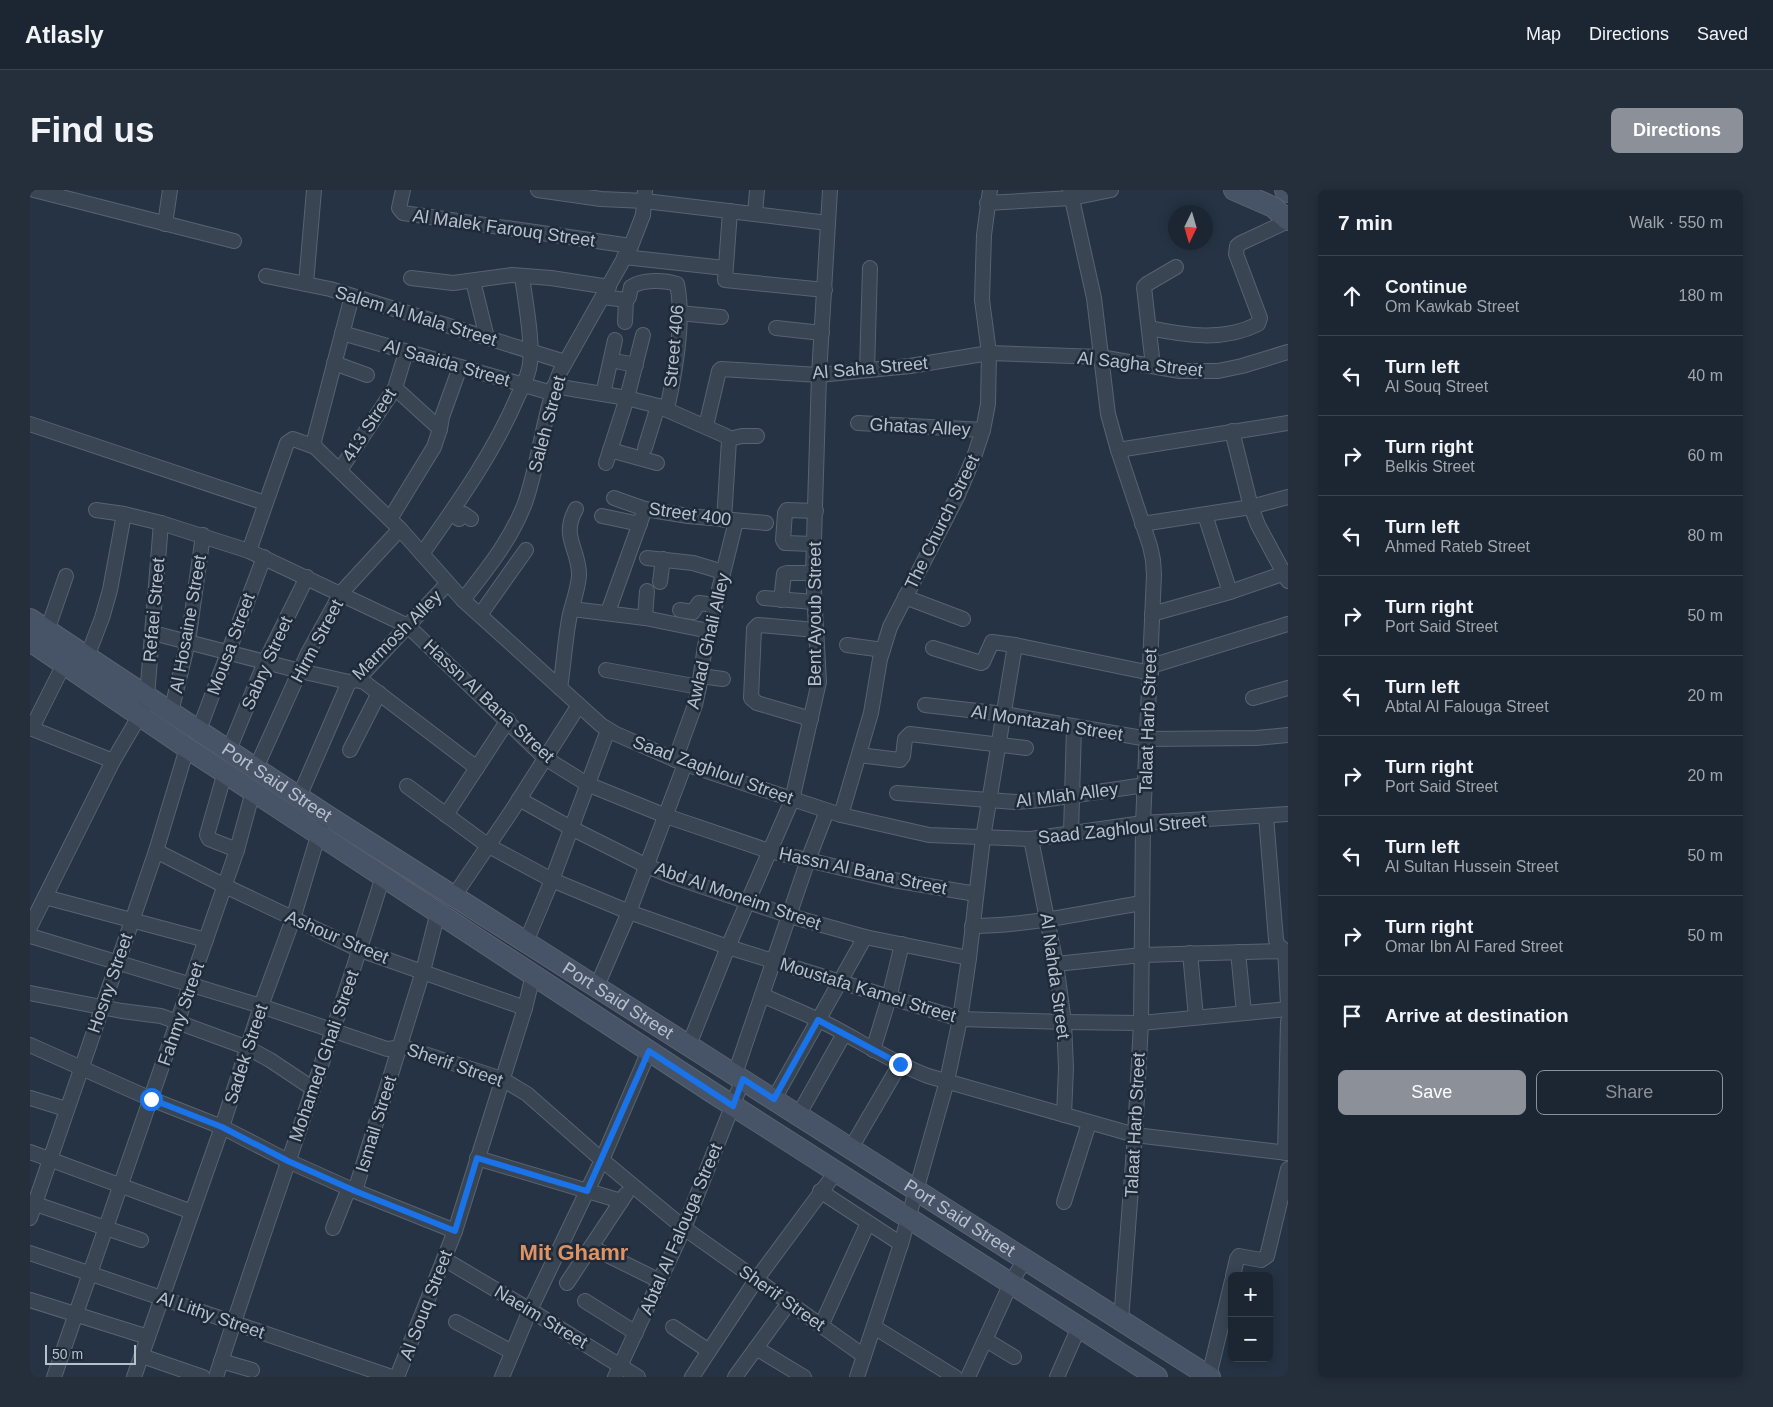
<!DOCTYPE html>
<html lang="en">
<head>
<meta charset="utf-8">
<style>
	:root { --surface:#1c2633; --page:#252e3b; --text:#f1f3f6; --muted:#a0a5ac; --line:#3a434e; --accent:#8c9099 }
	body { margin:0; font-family:Helvetica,sans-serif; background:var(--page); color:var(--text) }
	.controls { position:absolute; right:15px; bottom:15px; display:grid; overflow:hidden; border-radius:8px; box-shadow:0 2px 12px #0003 }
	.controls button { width:45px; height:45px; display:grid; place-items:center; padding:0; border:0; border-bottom:1px solid var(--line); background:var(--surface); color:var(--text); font:25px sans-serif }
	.compass { position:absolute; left:1138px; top:15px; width:45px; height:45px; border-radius:50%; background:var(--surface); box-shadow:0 2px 12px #0003; rotate:185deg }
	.scale { position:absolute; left:15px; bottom:12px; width:91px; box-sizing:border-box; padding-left:5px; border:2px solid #b7c0cd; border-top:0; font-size:14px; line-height:18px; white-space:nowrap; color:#b7c0cd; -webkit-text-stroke:4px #1e2a39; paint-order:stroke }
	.stop { position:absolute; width:15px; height:15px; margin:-11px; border:4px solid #1a73e8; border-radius:50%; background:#fff }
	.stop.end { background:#1a73e8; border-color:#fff; box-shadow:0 1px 5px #0008 }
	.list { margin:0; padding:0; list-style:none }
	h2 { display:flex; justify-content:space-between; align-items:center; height:65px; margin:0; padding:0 20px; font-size:21px }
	h2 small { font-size:16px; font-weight:400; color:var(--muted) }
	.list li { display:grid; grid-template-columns:32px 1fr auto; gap:15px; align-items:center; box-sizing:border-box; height:80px; padding:0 20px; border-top:1px solid var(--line) }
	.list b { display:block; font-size:19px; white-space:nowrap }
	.list p { margin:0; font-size:16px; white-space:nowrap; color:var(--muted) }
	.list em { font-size:16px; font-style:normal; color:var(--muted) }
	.actions { display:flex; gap:10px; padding:15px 20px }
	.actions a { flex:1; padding:11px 0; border:1px solid var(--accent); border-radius:8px; text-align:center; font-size:18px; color:var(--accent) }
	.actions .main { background:var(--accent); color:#fff }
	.icon { flex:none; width:28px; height:28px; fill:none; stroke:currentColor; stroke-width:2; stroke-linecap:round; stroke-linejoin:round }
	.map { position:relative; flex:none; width:1258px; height:1187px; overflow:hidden; border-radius:8px }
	header { display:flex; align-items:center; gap:30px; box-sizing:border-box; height:70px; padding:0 25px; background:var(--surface); border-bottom:1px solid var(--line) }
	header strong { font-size:24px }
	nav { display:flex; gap:28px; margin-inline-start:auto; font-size:18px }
	.intro { display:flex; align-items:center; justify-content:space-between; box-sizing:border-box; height:120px; padding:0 30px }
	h1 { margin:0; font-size:35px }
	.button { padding:12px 22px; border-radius:8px; background:var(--accent); color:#fff; font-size:18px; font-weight:700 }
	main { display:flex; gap:30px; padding:0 30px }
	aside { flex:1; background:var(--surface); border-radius:8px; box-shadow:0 2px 12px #0003 }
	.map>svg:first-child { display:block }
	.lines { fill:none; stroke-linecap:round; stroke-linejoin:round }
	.street-casing { stroke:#586371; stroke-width:16 }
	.secondary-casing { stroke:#586371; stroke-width:22 }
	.street { stroke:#394553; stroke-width:14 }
	.secondary { stroke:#475467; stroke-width:20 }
	.route { stroke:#1a73e8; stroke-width:6 }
	.labels { text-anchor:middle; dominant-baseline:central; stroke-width:5; stroke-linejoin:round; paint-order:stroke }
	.street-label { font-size:18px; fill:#b7c0cd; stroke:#1e2a39 }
	.district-label { font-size:22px; font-weight:bold; fill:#dd9362; stroke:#1e2a39 }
</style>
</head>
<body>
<header>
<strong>Atlasly</strong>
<nav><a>Map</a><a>Directions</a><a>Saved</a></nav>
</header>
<div class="intro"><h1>Find us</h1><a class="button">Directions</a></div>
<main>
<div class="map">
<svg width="1258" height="1187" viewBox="0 0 1258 1187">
	<rect width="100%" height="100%" fill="#253344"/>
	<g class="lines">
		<g class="street-casing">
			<g id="street">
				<polyline points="4,0 204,51"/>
				<polyline points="373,0 369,18 373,23 601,56"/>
				<polyline points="508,0 571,9 615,11 798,33"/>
				<polyline points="1040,0 1064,108 1078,224 1088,260 1120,356 1123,370 1124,385 1113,633 1111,833 1105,945 1091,1131"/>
				<polyline points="957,13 1042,8 1081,0"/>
				<polyline points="700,21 695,90 795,100"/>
				<polyline points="725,24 727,0"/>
				<polyline points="135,34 140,0"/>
				<polyline points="594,67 695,78"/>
				<polyline points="236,86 300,99 535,172"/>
				<polyline points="381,88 423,93 482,85 521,88 579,97"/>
				<polyline points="443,91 457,148"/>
				<polyline points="276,94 284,0"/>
				<polyline points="322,106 284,251 285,257 370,339 433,410 571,535 586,544 655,574 811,625 899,645 1001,649 1113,633 1258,624"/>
				<path d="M573,107L596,110L599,107L601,97C612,89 635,90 647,94C655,130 645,183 637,219"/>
				<polyline points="649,123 691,127"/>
				<polyline points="595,132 596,110"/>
				<polyline points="746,138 792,143"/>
				<path d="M1119,138C1155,145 1193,152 1228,134L1230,128L1206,64L1207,56L1211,53L1258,31"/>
				<polyline points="312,143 522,203"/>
				<polyline points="590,172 606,175"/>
				<polyline points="304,173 337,185"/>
				<polyline points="1123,176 1114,97 1117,94 1146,77"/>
				<polyline points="837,180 840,78"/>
				<polyline points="524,196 597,208 628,216 696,246 699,250 694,330"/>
				<polyline points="365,198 410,239"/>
				<polyline points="573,204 585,150"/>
				<polyline points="828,233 953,240"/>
				<polyline points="0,234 235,313"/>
				<polyline points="676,236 689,181 691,179 789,185 880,176 959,163 1070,167 1150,181 1188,181 1212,176 1258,162"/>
				<polyline points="1202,241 1221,317 1228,335 1258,391"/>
				<polyline points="699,249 712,246 727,246"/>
				<polyline points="615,258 628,216"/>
				<polyline points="580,260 627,273"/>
				<polyline points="1088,260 1258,233"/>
				<polyline points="576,273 597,208 613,145"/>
				<polyline points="310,280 365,198 376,162"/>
				<polyline points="584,308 615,319 658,326 736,333"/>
				<polyline points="66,320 94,324 131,333 219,361 378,436 515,568 557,594 636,626 739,661 863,690 946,704"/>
				<polyline points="421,323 429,329 434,324 441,329"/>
				<polyline points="1175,325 1200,402"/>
				<polyline points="572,326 610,334"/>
				<polyline points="360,329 404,257 410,239 412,227 430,177"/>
				<polyline points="1112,334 1221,317 1258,307"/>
				<polyline points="784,354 755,353 753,350 755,323 757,320 786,321"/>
				<polyline points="219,361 257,253 263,249 285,257"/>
				<path d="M392,364C427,314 463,264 487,208C492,197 499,186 500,173C503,150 495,110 492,86"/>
				<polyline points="617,368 663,373 693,382"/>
				<polyline points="630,392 633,369"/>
				<polyline points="875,407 933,429"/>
				<polyline points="734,408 784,412"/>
				<path d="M433,410C457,379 481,350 495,313C510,270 513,224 530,182L601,56L613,25L615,0"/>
				<polyline points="751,410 754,384 757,383 783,383"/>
				<polyline points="542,419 615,428 679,441"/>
				<polyline points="650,420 663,422 669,413 685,415"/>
				<polyline points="578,422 615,319"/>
				<polyline points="1122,424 1200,402 1258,382"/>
				<polyline points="450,425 496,360"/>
				<polyline points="615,428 617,401"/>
				<polyline points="17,441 36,386"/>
				<polyline points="123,443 270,481 319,492"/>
				<polyline points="817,455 853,460"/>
				<polyline points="903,458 951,473 953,472 962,452 985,455"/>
				<polyline points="57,467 72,428 80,400 94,324"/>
				<polyline points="1121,476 1258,434"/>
				<polyline points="576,480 669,497"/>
				<polyline points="671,486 693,489"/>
				<polyline points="327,490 334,492 447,578"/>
				<path d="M530,498C534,473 535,448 540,424C543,412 548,399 549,386C550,360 530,347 546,319"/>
				<polyline points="1223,508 1258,498"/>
				<polyline points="895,515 974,524 1118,549 1226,548 1258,545"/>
				<polyline points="141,522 158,452 173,345"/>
				<polyline points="781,529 727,513 721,508 724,439 728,435 786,440"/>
				<polyline points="0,538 83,571"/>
				<polyline points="2,538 34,474"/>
				<polyline points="169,540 234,367"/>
				<polyline points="199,560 235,472 277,387"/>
				<polyline points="320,560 349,503"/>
				<polyline points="829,565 870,570 873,566 875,549 880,544 996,558"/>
				<polyline points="645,570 665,515 669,497 675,456 706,331"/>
				<polyline points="226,578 278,463 311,403 370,339"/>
				<polyline points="195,582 177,645 179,649 207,660"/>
				<polyline points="377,596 457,655 522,690 599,722 698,757 930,829 1034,832 1111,833 1258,819"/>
				<polyline points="867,603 985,612 1012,610 1115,595"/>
				<polyline points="269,607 319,492 327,490 417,394"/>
				<polyline points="489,609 541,638 617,676 644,687 760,726 835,747 939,768"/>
				<polyline points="416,625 478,530"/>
				<polyline points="811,625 841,523 850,469 860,437 927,307 944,267 953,240 958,214 959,163 952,110 953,77 954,45 960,0"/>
				<polyline points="1236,626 1246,750 1248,755 1255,761 1258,814"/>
				<polyline points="1041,643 1044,537"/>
				<polyline points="1001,649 1026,774 1034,832 1036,878 1034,925"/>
				<polyline points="126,661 195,696 330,760 495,818"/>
				<polyline points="424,706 481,622 549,515"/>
				<polyline points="15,707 176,750"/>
				<path d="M942,736C999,736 1056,722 1112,713"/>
				<polyline points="0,737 83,571 110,525 117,506 131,333"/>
				<polyline points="0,746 231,816 357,859 366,858 370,856 472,889 497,904 572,970 654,1038 834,1166"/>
				<polyline points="496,752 522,690 578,540"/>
				<polyline points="1208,762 1214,823"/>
				<polyline points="1160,763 1166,827"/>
				<polyline points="1026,774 1112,765 1255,761"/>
				<polyline points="567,796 599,722 655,574"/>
				<polyline points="0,803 92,821 131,826 218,858 240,870 282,898"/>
				<path d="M732,805C754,815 777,824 799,835C832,852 863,873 898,886L1105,945L1258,963"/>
				<polyline points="0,855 121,909 192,937 258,971 325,1001 425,1041"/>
				<polyline points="659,855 698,757 762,610 789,492 783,383 789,185 800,0"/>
				<polyline points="843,860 859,808 872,754"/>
				<polyline points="705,884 778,670 797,621"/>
				<polyline points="0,908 36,919"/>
				<polyline points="744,909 835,747"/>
				<polyline points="769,924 814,844"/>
				<polyline points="821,958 870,874"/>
				<polyline points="0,962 162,1022"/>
				<polyline points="1255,963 1258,831"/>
				<polyline points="447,968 591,1011"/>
				<polyline points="325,1001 393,781 408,722"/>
				<polyline points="790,1001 871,1054"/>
				<polyline points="0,1012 111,1050"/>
				<polyline points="1034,1012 1059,933"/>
				<polyline points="0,1028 126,661 157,558"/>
				<polyline points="303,1038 319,998"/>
				<polyline points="561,1057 630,1091"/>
				<polyline points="0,1063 362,1187"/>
				<polyline points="414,1069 500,1120 608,1187"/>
				<polyline points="1203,1086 1207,1069 1209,1066 1231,1070 1237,1066 1258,979"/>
				<polyline points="537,1093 596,1004"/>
				<polyline points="0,1110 118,1147"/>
				<polyline points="555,1111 606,1143"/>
				<polyline points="426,1132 482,1162"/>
				<polyline points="791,1136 838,1033"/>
				<polyline points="643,1137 679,1161"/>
				<polyline points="844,1137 925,1187"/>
				<polyline points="956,1150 984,1167"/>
				<polyline points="726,1158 774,1187"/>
				<polyline points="112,1166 173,1187"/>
				<polyline points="191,1171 222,1180"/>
				<polyline points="1179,1186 1202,1091"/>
				<polyline points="24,1187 207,660 223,601"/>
				<polyline points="104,1187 192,937 231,816 263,729 291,636"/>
				<path d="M186,1187C240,1020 301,854 353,686"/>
				<polyline points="367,1187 425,1041 495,818 503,785"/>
				<polyline points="472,1187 500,1120 572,970 619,861"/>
				<polyline points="585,1187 654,1038 713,889"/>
				<polyline points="662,1187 726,1090 806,982"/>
				<polyline points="705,1187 758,1114"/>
				<polyline points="827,1187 871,1054 917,891 930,829 939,768 953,648 985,455 1121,483"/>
				<polyline points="938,1187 981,1093 995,1069"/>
				<polyline points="1027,1187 1049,1137"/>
			</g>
		</g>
		<g class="secondary-casing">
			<g id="secondary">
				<polyline points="1204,0 1243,17 1258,30"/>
				<polyline points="1255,0 1258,2"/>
				<path id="s1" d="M0,429L296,625L1180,1187"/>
				<polyline points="0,451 157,558 680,901 1127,1187"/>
			</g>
		</g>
		<use href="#street" class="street"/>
		<use href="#secondary" class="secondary"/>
	</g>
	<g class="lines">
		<polyline class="route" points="121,909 192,937 258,971 325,1001 425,1041 447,968 557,1001 619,861 703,916 713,889 744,909 788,830 870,874"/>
	</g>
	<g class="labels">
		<g class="street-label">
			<text transform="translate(474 38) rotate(8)">Al Malek Farouq Street</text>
			<text transform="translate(386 126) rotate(17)">Salem Al Mala Street</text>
			<text transform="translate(644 156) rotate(-85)">Street 406</text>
			<text transform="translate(417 173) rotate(16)">Al Saaida Street</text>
			<text transform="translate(1110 174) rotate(6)">Al Sagha Street</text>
			<text transform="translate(840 178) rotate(-5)">Al Saha Street</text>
			<text transform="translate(517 234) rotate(-75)">Saleh Street</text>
			<text transform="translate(339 235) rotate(-57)">413 Street</text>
			<text transform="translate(890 237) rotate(3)">Ghatas Alley</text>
			<text transform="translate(660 324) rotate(8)">Street 400</text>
			<text transform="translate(912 332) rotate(-64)">The Church Street</text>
			<text transform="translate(124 420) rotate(-85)">Refaei Street</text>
			<text transform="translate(785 424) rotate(-90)">Bent Ayoub Street</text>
			<text transform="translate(158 434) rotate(-80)">Al Hosaine Street</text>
			<text transform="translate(367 445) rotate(-45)">Marmosh Alley</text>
			<text transform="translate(287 451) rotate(-62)">Hirm Street</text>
			<text transform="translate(678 451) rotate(-77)">Awlad Ghali Alley</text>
			<text transform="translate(201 454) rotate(-70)">Mousa Street</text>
			<text transform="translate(237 473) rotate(-66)">Sabry Street</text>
			<text transform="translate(459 511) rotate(43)">Hassn Al Bana Street</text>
			<text transform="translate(1118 531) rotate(-88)">Talaat Harb Street</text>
			<text transform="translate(1017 533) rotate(9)">Al Montazah Street</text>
			<text transform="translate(683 580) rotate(20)">Saad Zaghloul Street</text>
			<text stroke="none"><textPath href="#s1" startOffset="296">Port Said Street</textPath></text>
			<text transform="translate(1037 605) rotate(-7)">Al Mlah Alley</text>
			<text transform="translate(1092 639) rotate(-6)">Saad Zaghloul Street</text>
			<text transform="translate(833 681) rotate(12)">Hassn Al Bana Street</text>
			<text transform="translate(708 706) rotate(19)">Abd Al Moneim Street</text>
			<text transform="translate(307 747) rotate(23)">Ashour Street</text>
			<text transform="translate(1025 786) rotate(82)">Al Nahda Street</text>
			<text transform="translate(80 793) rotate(-71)">Hosny Street</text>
			<text transform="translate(838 800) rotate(17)">Moustafa Kamel Street</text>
			<text stroke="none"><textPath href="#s1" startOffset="701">Port Said Street</textPath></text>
			<text transform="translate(151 824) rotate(-71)">Fahmy Street</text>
			<text transform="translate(216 864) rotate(-72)">Sadek Street</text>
			<text transform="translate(294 866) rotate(-71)">Mohamed Ghali Street</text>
			<text transform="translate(425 875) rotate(19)">Sherif Street</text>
			<text transform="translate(346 934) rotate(-73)">Ismail Street</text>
			<text transform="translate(1105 935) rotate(-87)">Talaat Harb Street</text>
			<text stroke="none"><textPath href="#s1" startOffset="1106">Port Said Street</textPath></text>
			<text transform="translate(651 1039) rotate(-67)">Abtal Al Falouga Street</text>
			<text transform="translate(752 1108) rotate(35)">Sherif Street</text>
			<text transform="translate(396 1115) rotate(-69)">Al Souq Street</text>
			<text transform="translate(181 1125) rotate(19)">Al Lithy Street</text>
			<text transform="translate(511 1127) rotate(31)">Naeim Street</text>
		</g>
		<g class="district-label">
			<text x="544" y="1062">Mit Ghamr</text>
		</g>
	</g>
</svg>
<div class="controls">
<button>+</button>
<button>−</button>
</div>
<svg class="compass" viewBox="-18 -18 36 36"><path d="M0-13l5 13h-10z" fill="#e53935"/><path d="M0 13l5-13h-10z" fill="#a0a5ac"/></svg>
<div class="scale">50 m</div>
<div class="stop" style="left:121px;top:909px"></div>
<div class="stop end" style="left:870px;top:874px"></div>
</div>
<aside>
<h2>7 min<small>Walk · 550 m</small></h2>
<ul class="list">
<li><svg class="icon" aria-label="ahead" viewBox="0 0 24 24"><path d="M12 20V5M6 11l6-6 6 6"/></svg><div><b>Continue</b><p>Om Kawkab Street</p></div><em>180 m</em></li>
<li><svg class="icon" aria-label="left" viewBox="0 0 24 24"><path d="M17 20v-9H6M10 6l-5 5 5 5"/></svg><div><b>Turn left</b><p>Al Souq Street</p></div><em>40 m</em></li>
<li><svg class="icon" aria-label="right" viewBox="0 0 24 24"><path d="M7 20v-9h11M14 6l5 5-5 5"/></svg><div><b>Turn right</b><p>Belkis Street</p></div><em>60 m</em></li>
<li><svg class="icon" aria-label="left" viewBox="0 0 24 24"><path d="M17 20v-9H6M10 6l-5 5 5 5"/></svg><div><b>Turn left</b><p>Ahmed Rateb Street</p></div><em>80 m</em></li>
<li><svg class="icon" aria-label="right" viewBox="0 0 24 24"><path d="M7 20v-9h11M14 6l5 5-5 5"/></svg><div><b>Turn right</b><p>Port Said Street</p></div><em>50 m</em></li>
<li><svg class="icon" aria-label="left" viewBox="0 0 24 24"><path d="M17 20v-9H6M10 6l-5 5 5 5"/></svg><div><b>Turn left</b><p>Abtal Al Falouga Street</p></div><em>20 m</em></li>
<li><svg class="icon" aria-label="right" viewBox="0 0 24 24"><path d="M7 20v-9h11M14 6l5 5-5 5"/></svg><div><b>Turn right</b><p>Port Said Street</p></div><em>20 m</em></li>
<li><svg class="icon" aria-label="left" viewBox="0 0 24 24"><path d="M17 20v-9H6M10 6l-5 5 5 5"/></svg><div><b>Turn left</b><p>Al Sultan Hussein Street</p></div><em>50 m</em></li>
<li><svg class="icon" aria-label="right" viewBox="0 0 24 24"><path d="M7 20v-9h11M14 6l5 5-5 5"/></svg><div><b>Turn right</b><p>Omar Ibn Al Fared Street</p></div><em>50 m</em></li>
<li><svg class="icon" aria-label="arrive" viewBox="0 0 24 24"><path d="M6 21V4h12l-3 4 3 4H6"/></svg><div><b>Arrive at destination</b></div></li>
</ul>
<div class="actions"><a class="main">Save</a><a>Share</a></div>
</aside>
</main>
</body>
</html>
